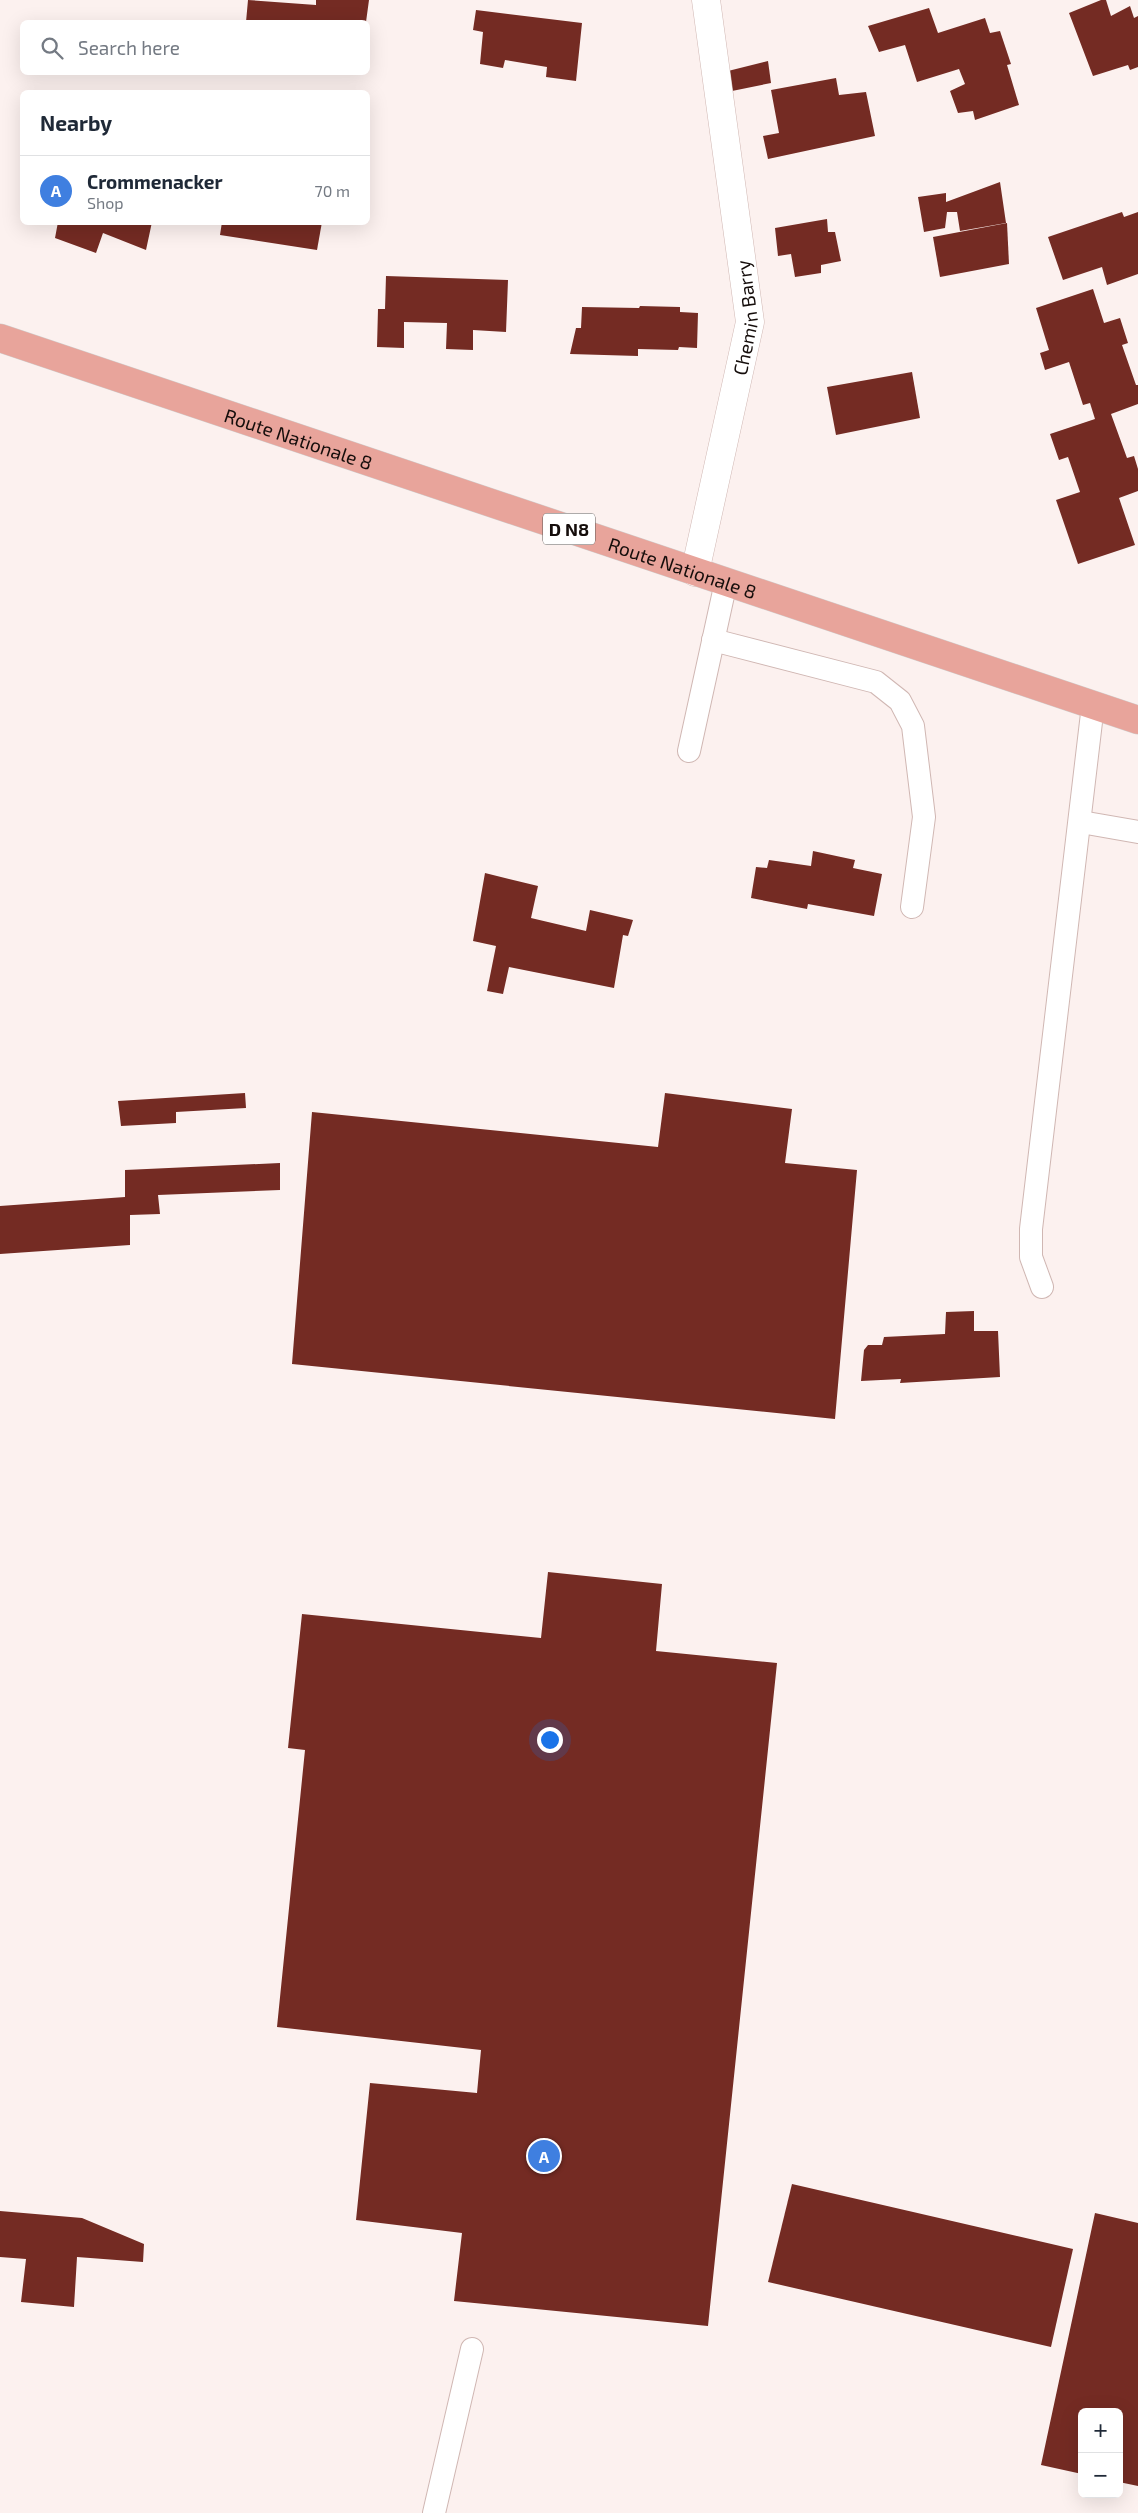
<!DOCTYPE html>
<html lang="en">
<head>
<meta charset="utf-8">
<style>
	:root { --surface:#fff; --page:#f6f6f7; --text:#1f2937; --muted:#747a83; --line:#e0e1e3; --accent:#0f766e }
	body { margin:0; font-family:"Exo 2",sans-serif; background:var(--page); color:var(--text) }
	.controls { position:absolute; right:15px; bottom:15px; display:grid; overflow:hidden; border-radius:8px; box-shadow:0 5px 20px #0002 }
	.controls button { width:45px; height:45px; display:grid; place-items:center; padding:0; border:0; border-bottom:1px solid var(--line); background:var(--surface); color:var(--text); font:25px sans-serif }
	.you { position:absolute; left:549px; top:1739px; width:18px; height:18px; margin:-12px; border:4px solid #fff; border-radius:50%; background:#1a73e8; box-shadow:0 0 0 8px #1a73e833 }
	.badge { display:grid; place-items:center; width:32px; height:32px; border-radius:50%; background:var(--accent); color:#fff; font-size:16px; font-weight:700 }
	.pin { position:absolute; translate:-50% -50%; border:2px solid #fff; box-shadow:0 1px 5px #0006 }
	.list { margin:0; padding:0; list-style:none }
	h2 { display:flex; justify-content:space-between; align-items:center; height:65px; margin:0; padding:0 20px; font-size:21px }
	h2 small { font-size:16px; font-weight:400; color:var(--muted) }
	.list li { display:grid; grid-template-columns:32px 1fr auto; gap:15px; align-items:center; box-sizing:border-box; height:70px; padding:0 20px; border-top:1px solid var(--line) }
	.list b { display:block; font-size:19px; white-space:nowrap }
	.list p { margin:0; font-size:16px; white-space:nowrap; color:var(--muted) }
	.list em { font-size:16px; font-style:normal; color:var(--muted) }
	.icon { flex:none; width:28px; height:28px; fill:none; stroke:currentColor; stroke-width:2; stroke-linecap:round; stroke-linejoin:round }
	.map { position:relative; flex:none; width:1138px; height:2513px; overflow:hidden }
	.search { position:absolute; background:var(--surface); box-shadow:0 5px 20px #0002; left:20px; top:20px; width:350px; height:55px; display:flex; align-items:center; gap:12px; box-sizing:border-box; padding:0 18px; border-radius:8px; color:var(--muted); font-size:19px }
	.panel { position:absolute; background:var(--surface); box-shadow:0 5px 20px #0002; left:20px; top:90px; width:350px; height:135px; border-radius:8px }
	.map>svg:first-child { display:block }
	.building { fill:#742b23 }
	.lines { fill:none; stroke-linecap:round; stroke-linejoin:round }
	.service-casing { stroke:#d0b7b3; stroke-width:24 }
	.minor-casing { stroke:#d0b7b3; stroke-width:29 }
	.primary-casing { stroke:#d0cfce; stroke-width:29 }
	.service { stroke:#fff; stroke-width:22 }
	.minor { stroke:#fff; stroke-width:28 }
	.primary { stroke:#e8a49b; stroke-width:28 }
	.labels { text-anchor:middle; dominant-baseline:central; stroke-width:5; stroke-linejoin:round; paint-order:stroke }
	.shield { fill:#fff; stroke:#5b5654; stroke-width:1 }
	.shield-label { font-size:18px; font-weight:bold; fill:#150d0b }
	.street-label { font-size:19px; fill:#150d0b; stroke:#fff }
</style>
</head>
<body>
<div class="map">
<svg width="1138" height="2513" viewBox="0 0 1138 2513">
	<rect width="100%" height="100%" fill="#fcf1ef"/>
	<g class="building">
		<polygon points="248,0 316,5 316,0 369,0 366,22 246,22"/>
		<polygon points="1101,0 1106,0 1111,16 1130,6 1134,18 1138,16 1138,67 1130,70 1128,65 1093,76 1069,13"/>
		<polygon points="929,8 938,33 985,18 990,33 1000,31 1011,64 1007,65 1019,105 975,120 973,111 958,113 950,91 965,84 959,69 917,82 905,45 879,52 868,26"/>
		<polygon points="476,10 582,23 576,81 546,77 547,67 505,60 503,68 480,64 483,32 473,30"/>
		<polygon points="768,61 771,83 732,91 728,71"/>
		<polygon points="836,78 839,95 866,92 875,136 768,159 763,136 779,133 771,90"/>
		<polygon points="1000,182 1006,223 960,231 957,212 947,212 945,228 924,232 918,197 946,193 946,202"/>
		<polygon points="1122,212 1124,217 1138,212 1138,274 1107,285 1102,267 1063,280 1048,237"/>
		<polygon points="827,219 828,232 835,232 841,261 821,265 821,273 795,277 791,254 778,256 775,228"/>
		<polygon points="58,222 152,222 146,250 103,233 96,253 55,238"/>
		<polygon points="222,222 322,222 317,250 220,235"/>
		<polygon points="1007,223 1009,264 940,277 933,237"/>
		<polygon points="386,276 508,280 506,332 473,330 473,350 446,349 447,323 404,322 404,348 377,347 378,309 385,309"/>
		<polygon points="1093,289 1104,323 1120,318 1128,343 1122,345 1136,385 1138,385 1138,404 1111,414 1127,458 1134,456 1138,469 1138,491 1119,498 1135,545 1078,564 1056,500 1080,492 1068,457 1059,460 1050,434 1095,419 1090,403 1083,405 1069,362 1045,370 1040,353 1049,350 1036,308"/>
		<polygon points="640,306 680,307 680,312 698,313 697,348 679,347 678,350 638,349 638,356 570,354 576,328 581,328 582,307 639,308"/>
		<polygon points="912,372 920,418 836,435 827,387"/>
		<polygon points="813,851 855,860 853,868 882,874 874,916 808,904 807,909 751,898 756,867 767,868 769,860 811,866"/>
		<polygon points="485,873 538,886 531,918 586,931 590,910 633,920 628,936 623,935 614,988 509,967 503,994 487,991 496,946 473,941"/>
		<polygon points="245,1093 246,1108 176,1112 176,1123 121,1126 118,1101"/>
		<polygon points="665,1093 792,1109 785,1163 857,1170 835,1419 292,1364 312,1112 658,1147"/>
		<polygon points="280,1163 280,1190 158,1195 160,1214 130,1215 130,1245 0,1254 0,1206 125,1197 125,1170"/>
		<polygon points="974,1311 974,1331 998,1331 1000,1377 900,1383 901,1379 861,1381 864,1350 868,1345 882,1345 884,1337 945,1334 946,1312"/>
		<polygon points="548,1572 662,1584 656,1651 777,1663 708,2326 454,2301 462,2233 356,2220 370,2083 477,2093 481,2050 277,2027 305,1750 288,1748 302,1614 541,1638"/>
		<polygon points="792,2184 1073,2249 1051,2347 768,2282"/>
		<polygon points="0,2211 82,2218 144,2244 143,2262 77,2257 74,2307 21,2302 26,2259 0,2257"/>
		<polygon points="1095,2213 1138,2223 1138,2486 1119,2482 1119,2412 1082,2412 1082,2474 1041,2465"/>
	</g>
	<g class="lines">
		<g class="service-casing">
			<g id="service">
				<polyline points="713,640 876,682 900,701 913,726 924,817 912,907"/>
				<polyline points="689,751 726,582"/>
				<polyline points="1081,822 1138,832"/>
				<polyline points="1042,1287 1031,1257 1031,1229 1093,705"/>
				<polyline points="434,2513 472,2349"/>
			</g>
		</g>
		<g class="minor-casing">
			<g id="minor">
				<path id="s1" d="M695,572L750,322L706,0"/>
			</g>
		</g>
		<g class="primary-casing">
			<g id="primary">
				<path id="s2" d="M0,338L1138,720"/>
			</g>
		</g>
		<use href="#service" class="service"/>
		<use href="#minor" class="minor"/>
		<use href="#primary" class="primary"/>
	</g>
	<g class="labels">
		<rect class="shield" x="543" y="513.5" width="52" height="31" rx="4"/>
		<g class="shield-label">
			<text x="569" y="529">D N8</text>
		</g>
		<g class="street-label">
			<text stroke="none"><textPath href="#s1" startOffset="260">Chemin Barry</textPath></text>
			<text stroke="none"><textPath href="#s2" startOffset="315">Route Nationale 8</textPath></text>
			<text stroke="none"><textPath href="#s2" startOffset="720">Route Nationale 8</textPath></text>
		</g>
	</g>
</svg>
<div class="controls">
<button>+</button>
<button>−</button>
</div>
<div class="you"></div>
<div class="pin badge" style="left:544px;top:2156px;background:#3f7fe0">A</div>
<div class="search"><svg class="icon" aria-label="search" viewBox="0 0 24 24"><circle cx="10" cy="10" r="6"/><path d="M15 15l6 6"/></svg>Search here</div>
<section class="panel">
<h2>Nearby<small></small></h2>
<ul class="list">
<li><span class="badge" style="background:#3f7fe0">A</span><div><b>Crommenacker</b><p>Shop</p></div><em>70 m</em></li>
</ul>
</section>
</div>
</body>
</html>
